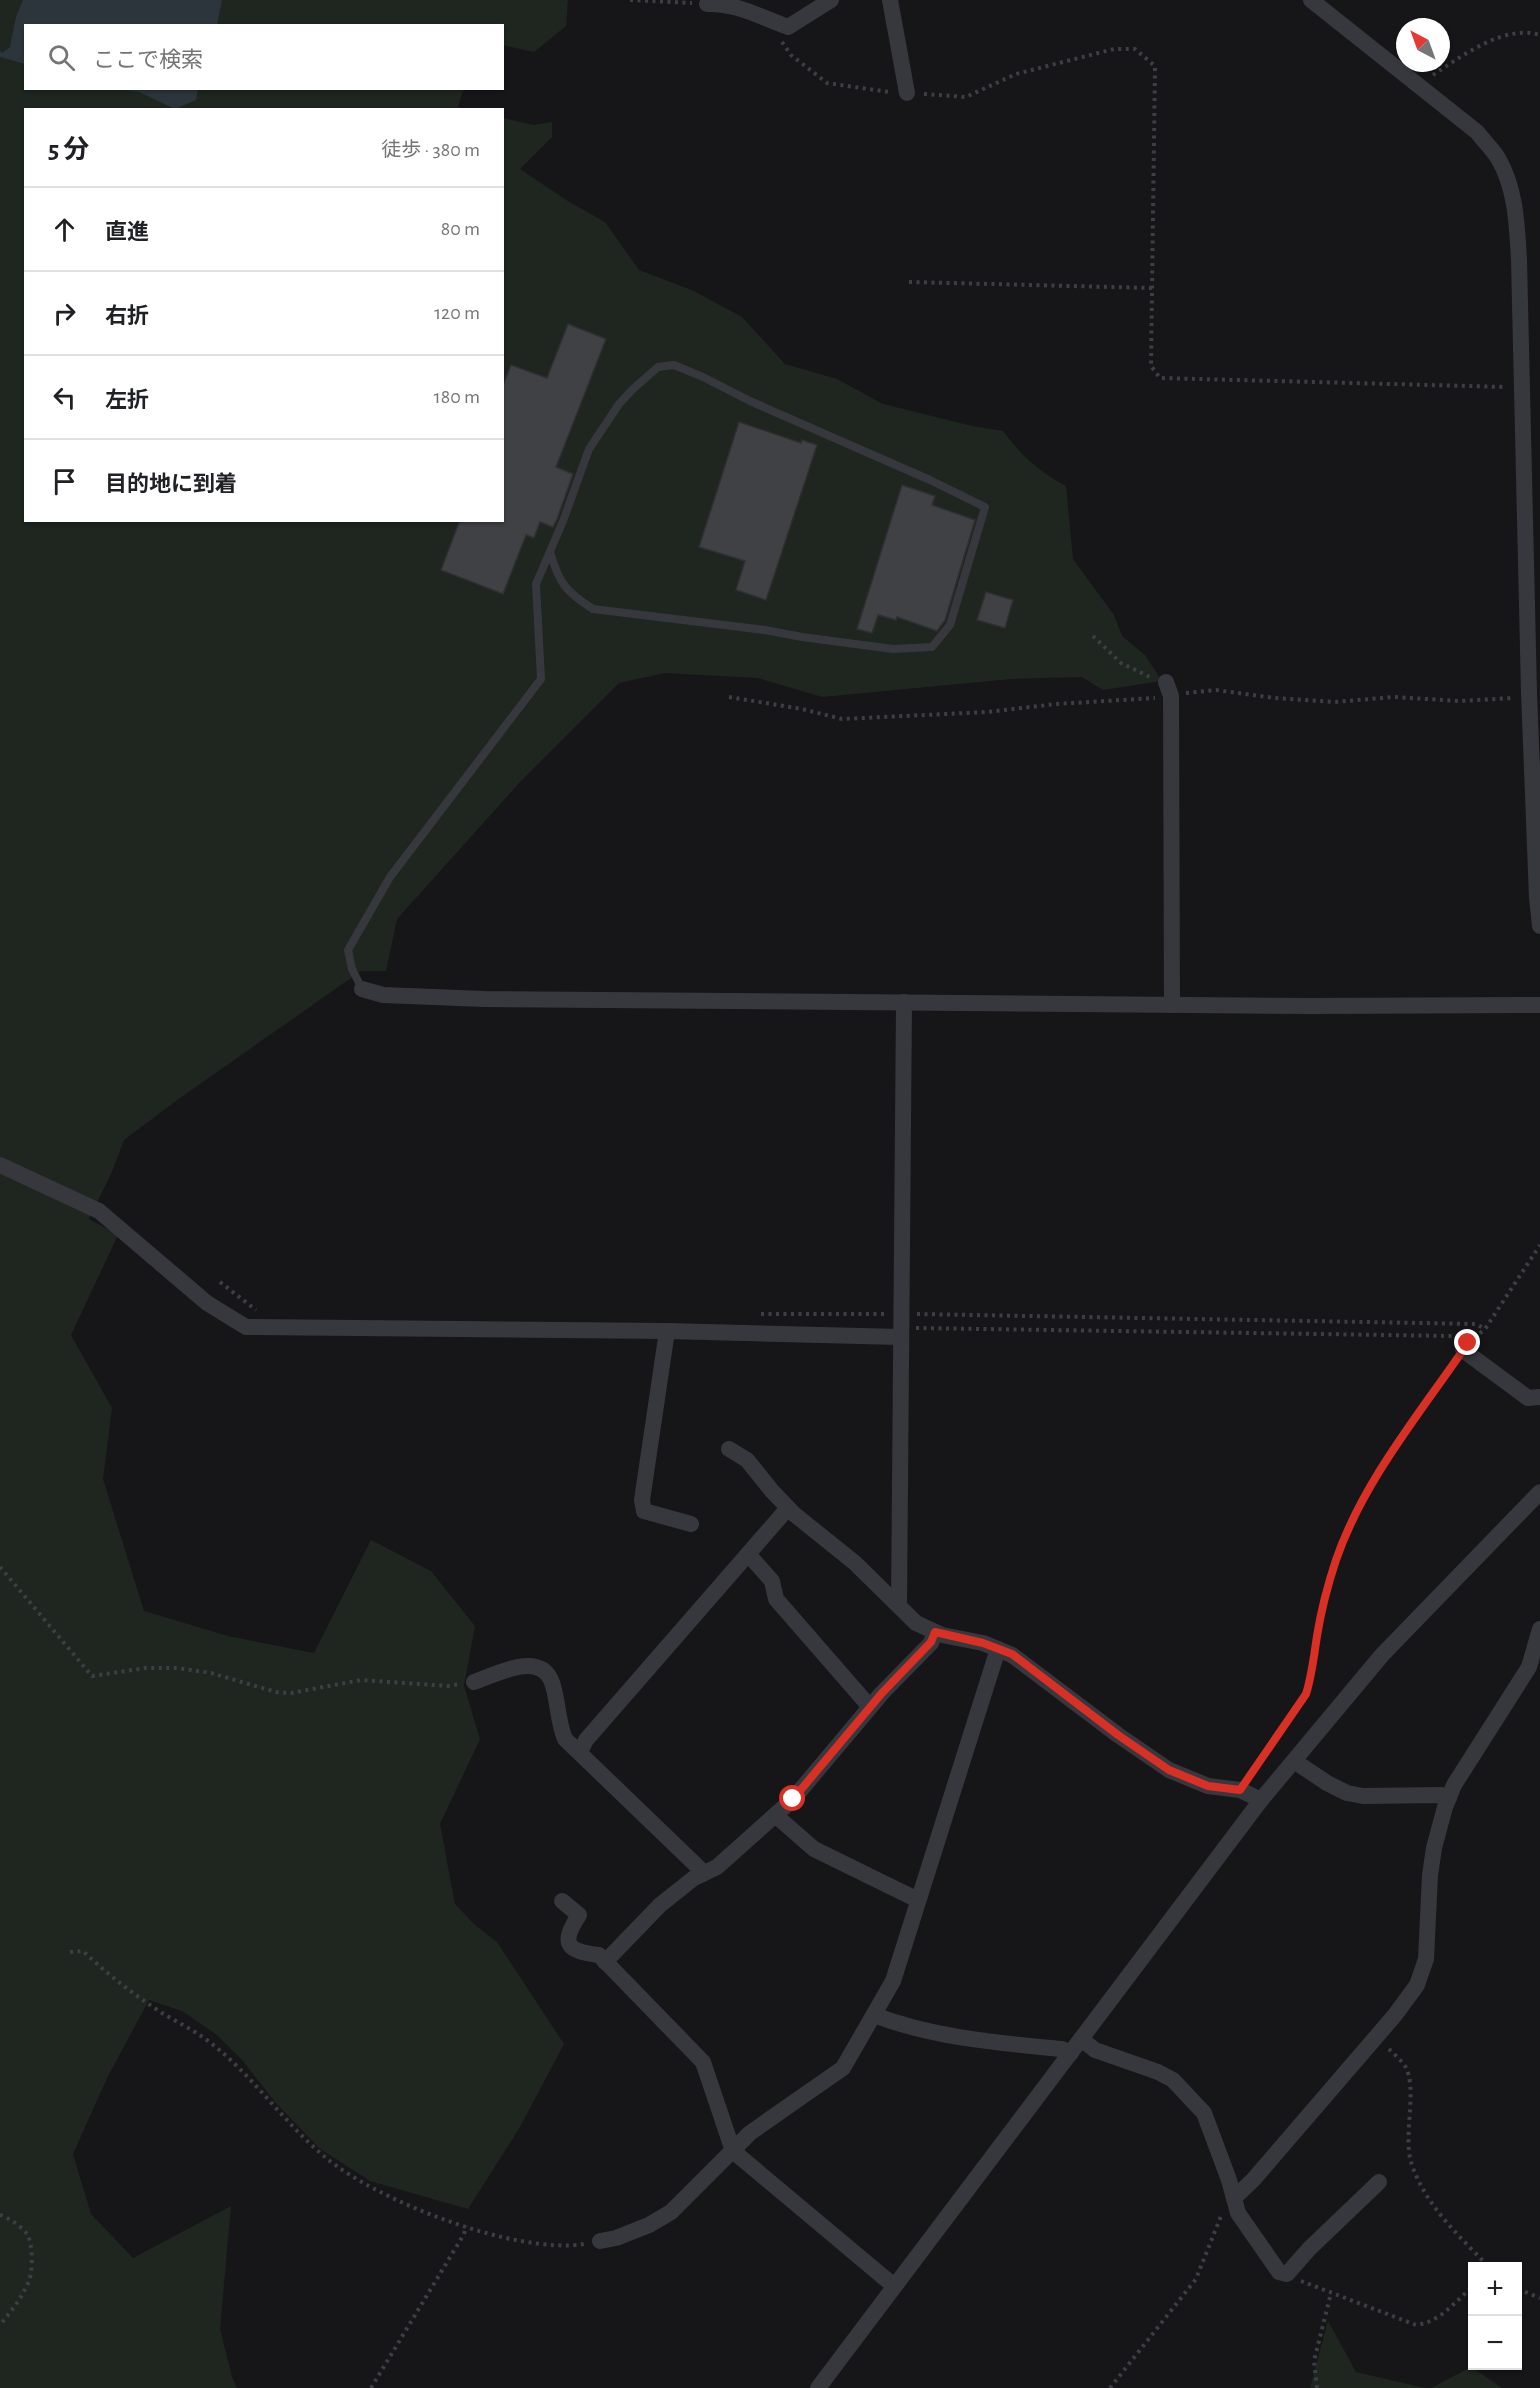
<!DOCTYPE html>
<html lang="ja">
<head>
<meta charset="utf-8">
<style>
	:root { --surface:#fff; --page:#f2f2f2; --text:#202124; --muted:#757577; --line:#e0e0e0 }
	body { margin:0; font-family:"Alegreya Sans","Noto Sans JP",sans-serif; background:var(--page); color:var(--text) }
	.controls { position:absolute; right:18px; bottom:18px; display:grid; overflow:hidden; border-radius:0px; box-shadow:0 2px 4px #0004 }
	.controls button { width:54px; height:54px; display:grid; place-items:center; padding:0; border:0; border-bottom:2px solid var(--line); background:var(--surface); color:var(--text); font:30px sans-serif }
	.compass { position:absolute; left:1396px; top:18px; width:54px; height:54px; border-radius:50%; background:var(--surface); box-shadow:0 2px 4px #0004; rotate:319deg }
	.stop { position:absolute; width:18px; height:18px; margin:-14px; border:4px solid #d93025; border-radius:50%; background:#fff }
	.stop.end { background:#d93025; border-color:#fff; box-shadow:0 2px 6px #0008 }
	.list { margin:0; padding:0; list-style:none }
	h2 { display:flex; justify-content:space-between; align-items:center; height:78px; margin:0; padding:0 24px; font-size:26px }
	h2 small { font-size:20px; font-weight:400; color:var(--muted) }
	.list li { display:grid; grid-template-columns:39px 1fr auto; gap:18px; align-items:center; box-sizing:border-box; height:84px; padding:0 24px; border-top:2px solid var(--line) }
	.list b { display:block; font-size:22px; white-space:nowrap }
	.list em { font-size:20px; font-style:normal; color:var(--muted) }
	.icon { flex:none; width:33px; height:33px; fill:none; stroke:currentColor; stroke-width:2; stroke-linecap:round; stroke-linejoin:round }
	.map { position:relative; flex:none; width:1540px; height:2388px; overflow:hidden }
	.search { position:absolute; background:var(--surface); box-shadow:0 2px 4px #0004; left:24px; top:24px; width:480px; height:66px; display:flex; align-items:center; gap:15px; box-sizing:border-box; padding:0 21px; border-radius:0px; color:var(--muted); font-size:22px }
	.panel { position:absolute; background:var(--surface); box-shadow:0 2px 4px #0004; left:24px; top:108px; width:480px; height:414px; border-radius:0px }
	.map>svg:first-child { display:block }
	.green { fill:#1e261f }
	.water { fill:#2c353c }
	.building { fill:#404145; stroke:#303034; stroke-width:1.5 }
	.lines { fill:none; stroke-linecap:round; stroke-linejoin:round }
	.path { stroke:#3d3f44; stroke-width:4; stroke-dasharray:3 4.5; stroke-linecap:butt }
	.lane { stroke:#37383d; stroke-width:8 }
	.street { stroke:#37383d; stroke-width:16 }
	.route { stroke:#d93025; stroke-width:8 }
</style>
</head>
<body>
<div class="map">
<svg width="1540" height="2388" viewBox="0 0 1540 2388">
	<rect width="100%" height="100%" fill="#161618"/>
	<g class="green">
		<path d="M0,0H568L566,26L534,52L503,45L502,26H26V88H464L458,107L467,109L26,110V520H502L503,118L534,125L552,122V137L520,169L571,203L605,222L639,270L694,291L742,317L785,364L837,379L883,404L972,426L1003,431C1022,456 1038,471 1066,486L1073,559L1114,615L1122,636L1145,655L1162,681L1103,690L1082,677L1011,679L822,697L758,678L665,673L619,683L520,782L397,919L386,971H361L180,1098L124,1140L111,1174L89,1219L118,1235L71,1335L112,1408L103,1479L144,1611L228,1636L314,1653L371,1540L431,1571L475,1626L464,1686L480,1739L440,1824L455,1904L475,1925L497,1942L564,2044L520,2127L468,2209L370,2181L319,2148L275,2102L242,2060L217,2035L182,2011L149,2000L107,2078L73,2154L91,2214L133,2258L231,2206L220,2329L232,2377L237,2388H0Z"/>
		<polygon points="1328,2321 1356,2372 1425,2388 1310,2388"/>
		<polygon points="1471,2367 1502,2388 1431,2388"/>
	</g>
	<g class="water">
		<polygon points="23,0 222,0 217,25 26,26 25,64 0,57 0,51 2,53 10,47 16,17"/>
		<polygon points="118,89 198,89 196,100 175,109 139,92"/>
	</g>
	<g class="building">
		<polygon points="568,324 606,339 556,467 573,474 557,519 553,527 540,522 534,538 526,535 503,594 441,570 460,520 502,520 502,388 511,365 547,378"/>
		<polygon points="739,422 801,443 802,440 817,445 766,600 736,590 745,561 699,547"/>
		<polygon points="902,485 935,496 932,505 975,520 945,620 937,631 897,617 896,620 878,615 872,633 857,629"/>
		<polygon points="986,592 1013,600 1005,628 977,620"/>
	</g>
	<g class="lines">
		<g class="path">
			<polyline points="630,0 692,3"/>
			<polyline points="782,42 791,55 827,83 889,92"/>
			<path d="M1433,75C1462,56 1504,24 1540,35"/>
			<polyline points="924,94 966,97 1016,74 1114,49 1135,49 1155,66 1151,366 1160,378 1506,387"/>
			<polyline points="909,282 1152,288"/>
			<polyline points="1093,636 1121,663 1150,677"/>
			<polyline points="1186,693 1216,690 1275,698 1335,702 1394,697 1459,701 1513,698"/>
			<polyline points="729,697 802,709 842,719 987,712 1056,704 1155,698"/>
			<polyline points="220,1282 256,1310"/>
			<polyline points="761,1314 886,1314"/>
			<polyline points="917,1314 1476,1324 1485,1329"/>
			<polyline points="916,1328 1452,1336"/>
			<polyline points="1474,1338 1485,1329 1540,1245"/>
			<polyline points="0,1567 92,1676 146,1668 178,1668 211,1673 276,1692 291,1693 361,1680 448,1686 460,1684"/>
			<path d="M1249,1777L1306,1693C1313,1674 1314,1655 1317,1635C1322,1610 1328,1583 1337,1559C1362,1487 1412,1425 1455,1363"/>
			<path d="M70,1952L83,1951C108,1975 133,1994 162,2013C179,2023 197,2032 212,2044C254,2077 284,2123 325,2157C377,2201 516,2255 584,2244"/>
			<path d="M1389,2049C1394,2054 1401,2060 1405,2066C1418,2088 1403,2135 1411,2162C1424,2204 1459,2236 1488,2266"/>
			<path d="M0,2215C9,2218 21,2226 27,2234C33,2244 33,2270 29,2281C22,2298 11,2311 0,2325"/>
			<path d="M1301,2281L1416,2325C1440,2322 1455,2302 1472,2287"/>
			<polyline points="1518,2289 1540,2298"/>
			<polyline points="371,2388 464,2234 466,2226"/>
			<polyline points="1110,2388 1196,2279 1221,2216"/>
			<polyline points="1317,2388 1314,2361 1331,2293"/>
		</g>
		<path class="lane" d="M362,989L352,969L348,950L390,877L541,679L536,584L563,521L589,449L619,404L633,389L658,367L674,365L703,377L750,401L930,480L985,507L950,625L932,647L893,649L802,637L765,630L593,609C566,592 559,583 550,552"/>
		<g class="street">
			<polyline points="890,0 907,93"/>
			<path d="M1311,0L1477,132C1484,141 1492,149 1498,158C1516,189 1517,225 1519,260L1529,692L1537,898L1540,926"/>
			<path d="M707,4C737,3 760,17 788,27L831,0"/>
			<polyline points="1166,682 1171,696 1172,1005"/>
			<polyline points="362,989 383,995 484,999 1311,1006 1540,1005"/>
			<polyline points="0,1165 99,1211 207,1303 246,1327 667,1331 900,1337"/>
			<polyline points="667,1331 642,1500 644,1511 691,1524"/>
			<polyline points="1463,1350 1528,1398 1540,1397"/>
			<polyline points="729,1449 747,1460 772,1491 794,1514 855,1563 916,1623 942,1635 983,1643 1012,1655 1118,1735 1169,1770 1208,1786 1240,1790 1261,1800"/>
			<polyline points="748,1554 772,1581 776,1599 870,1707"/>
			<polyline points="899,1605 904,1002"/>
			<path d="M474,1682C495,1675 538,1651 551,1680C558,1695 557,1721 565,1739L699,1868L703,1874"/>
			<polyline points="580,1752 586,1740 788,1508"/>
			<polyline points="1294,1761 1327,1783 1347,1793 1363,1796 1442,1795 1449,1798"/>
			<polyline points="775,1815 814,1849 918,1900"/>
			<path d="M562,1901L579,1915C561,1943 565,1951 599,1955L703,2062L733,2151L894,2286"/>
			<polyline points="605,1962 660,1905 694,1878 717,1867 793,1799 882,1693 931,1643 935,1632"/>
			<path d="M874,2015C934,2038 999,2043 1062,2049L1071,2053"/>
			<polyline points="1081,2039 1095,2050 1158,2072 1173,2080 1204,2113 1229,2180 1238,2213 1279,2272 1287,2274 1309,2249 1379,2182"/>
			<polyline points="1234,2198 1253,2180 1395,2015 1417,1985 1426,1959 1430,1875 1434,1848 1445,1807 1454,1785 1529,1667 1540,1629"/>
			<polyline points="600,2241 616,2238 649,2225 671,2212 750,2133 843,2068 893,1981 998,1649"/>
			<polyline points="818,2388 1261,1800 1382,1655 1540,1492"/>
		</g>
	</g>
	<g class="lines">
		<path class="route" d="M793,1799L882,1693L931,1642L935,1632L983,1643L1012,1654L1118,1735L1169,1770L1208,1786L1240,1790L1306,1694C1312,1675 1314,1655 1317,1636C1321,1611 1328,1584 1336,1560C1363,1481 1421,1412 1468,1343"/>
	</g>
</svg>
<div class="controls">
<button>+</button>
<button>−</button>
</div>
<svg class="compass" viewBox="-18 -18 36 36"><path d="M0-13l5 13h-10z" fill="#e53935"/><path d="M0 13l5-13h-10z" fill="#757577"/></svg>
<div class="stop" style="left:793px;top:1799px"></div>
<div class="stop end" style="left:1468px;top:1343px"></div>
<div class="search"><svg class="icon" aria-label="search" viewBox="0 0 24 24"><circle cx="10" cy="10" r="6"/><path d="M15 15l6 6"/></svg>ここで検索</div>
<section class="panel">
<h2>5 分<small>徒歩 · 380 m</small></h2>
<ul class="list">
<li><svg class="icon" aria-label="ahead" viewBox="0 0 24 24"><path d="M12 20V5M6 11l6-6 6 6"/></svg><div><b>直進</b></div><em>80 m</em></li>
<li><svg class="icon" aria-label="right" viewBox="0 0 24 24"><path d="M7 20v-9h11M14 6l5 5-5 5"/></svg><div><b>右折</b></div><em>120 m</em></li>
<li><svg class="icon" aria-label="left" viewBox="0 0 24 24"><path d="M17 20v-9H6M10 6l-5 5 5 5"/></svg><div><b>左折</b></div><em>180 m</em></li>
<li><svg class="icon" aria-label="arrive" viewBox="0 0 24 24"><path d="M6 21V4h12l-3 4 3 4H6"/></svg><div><b>目的地に到着</b></div></li>
</ul>
</section>
</div>
</body>
</html>
